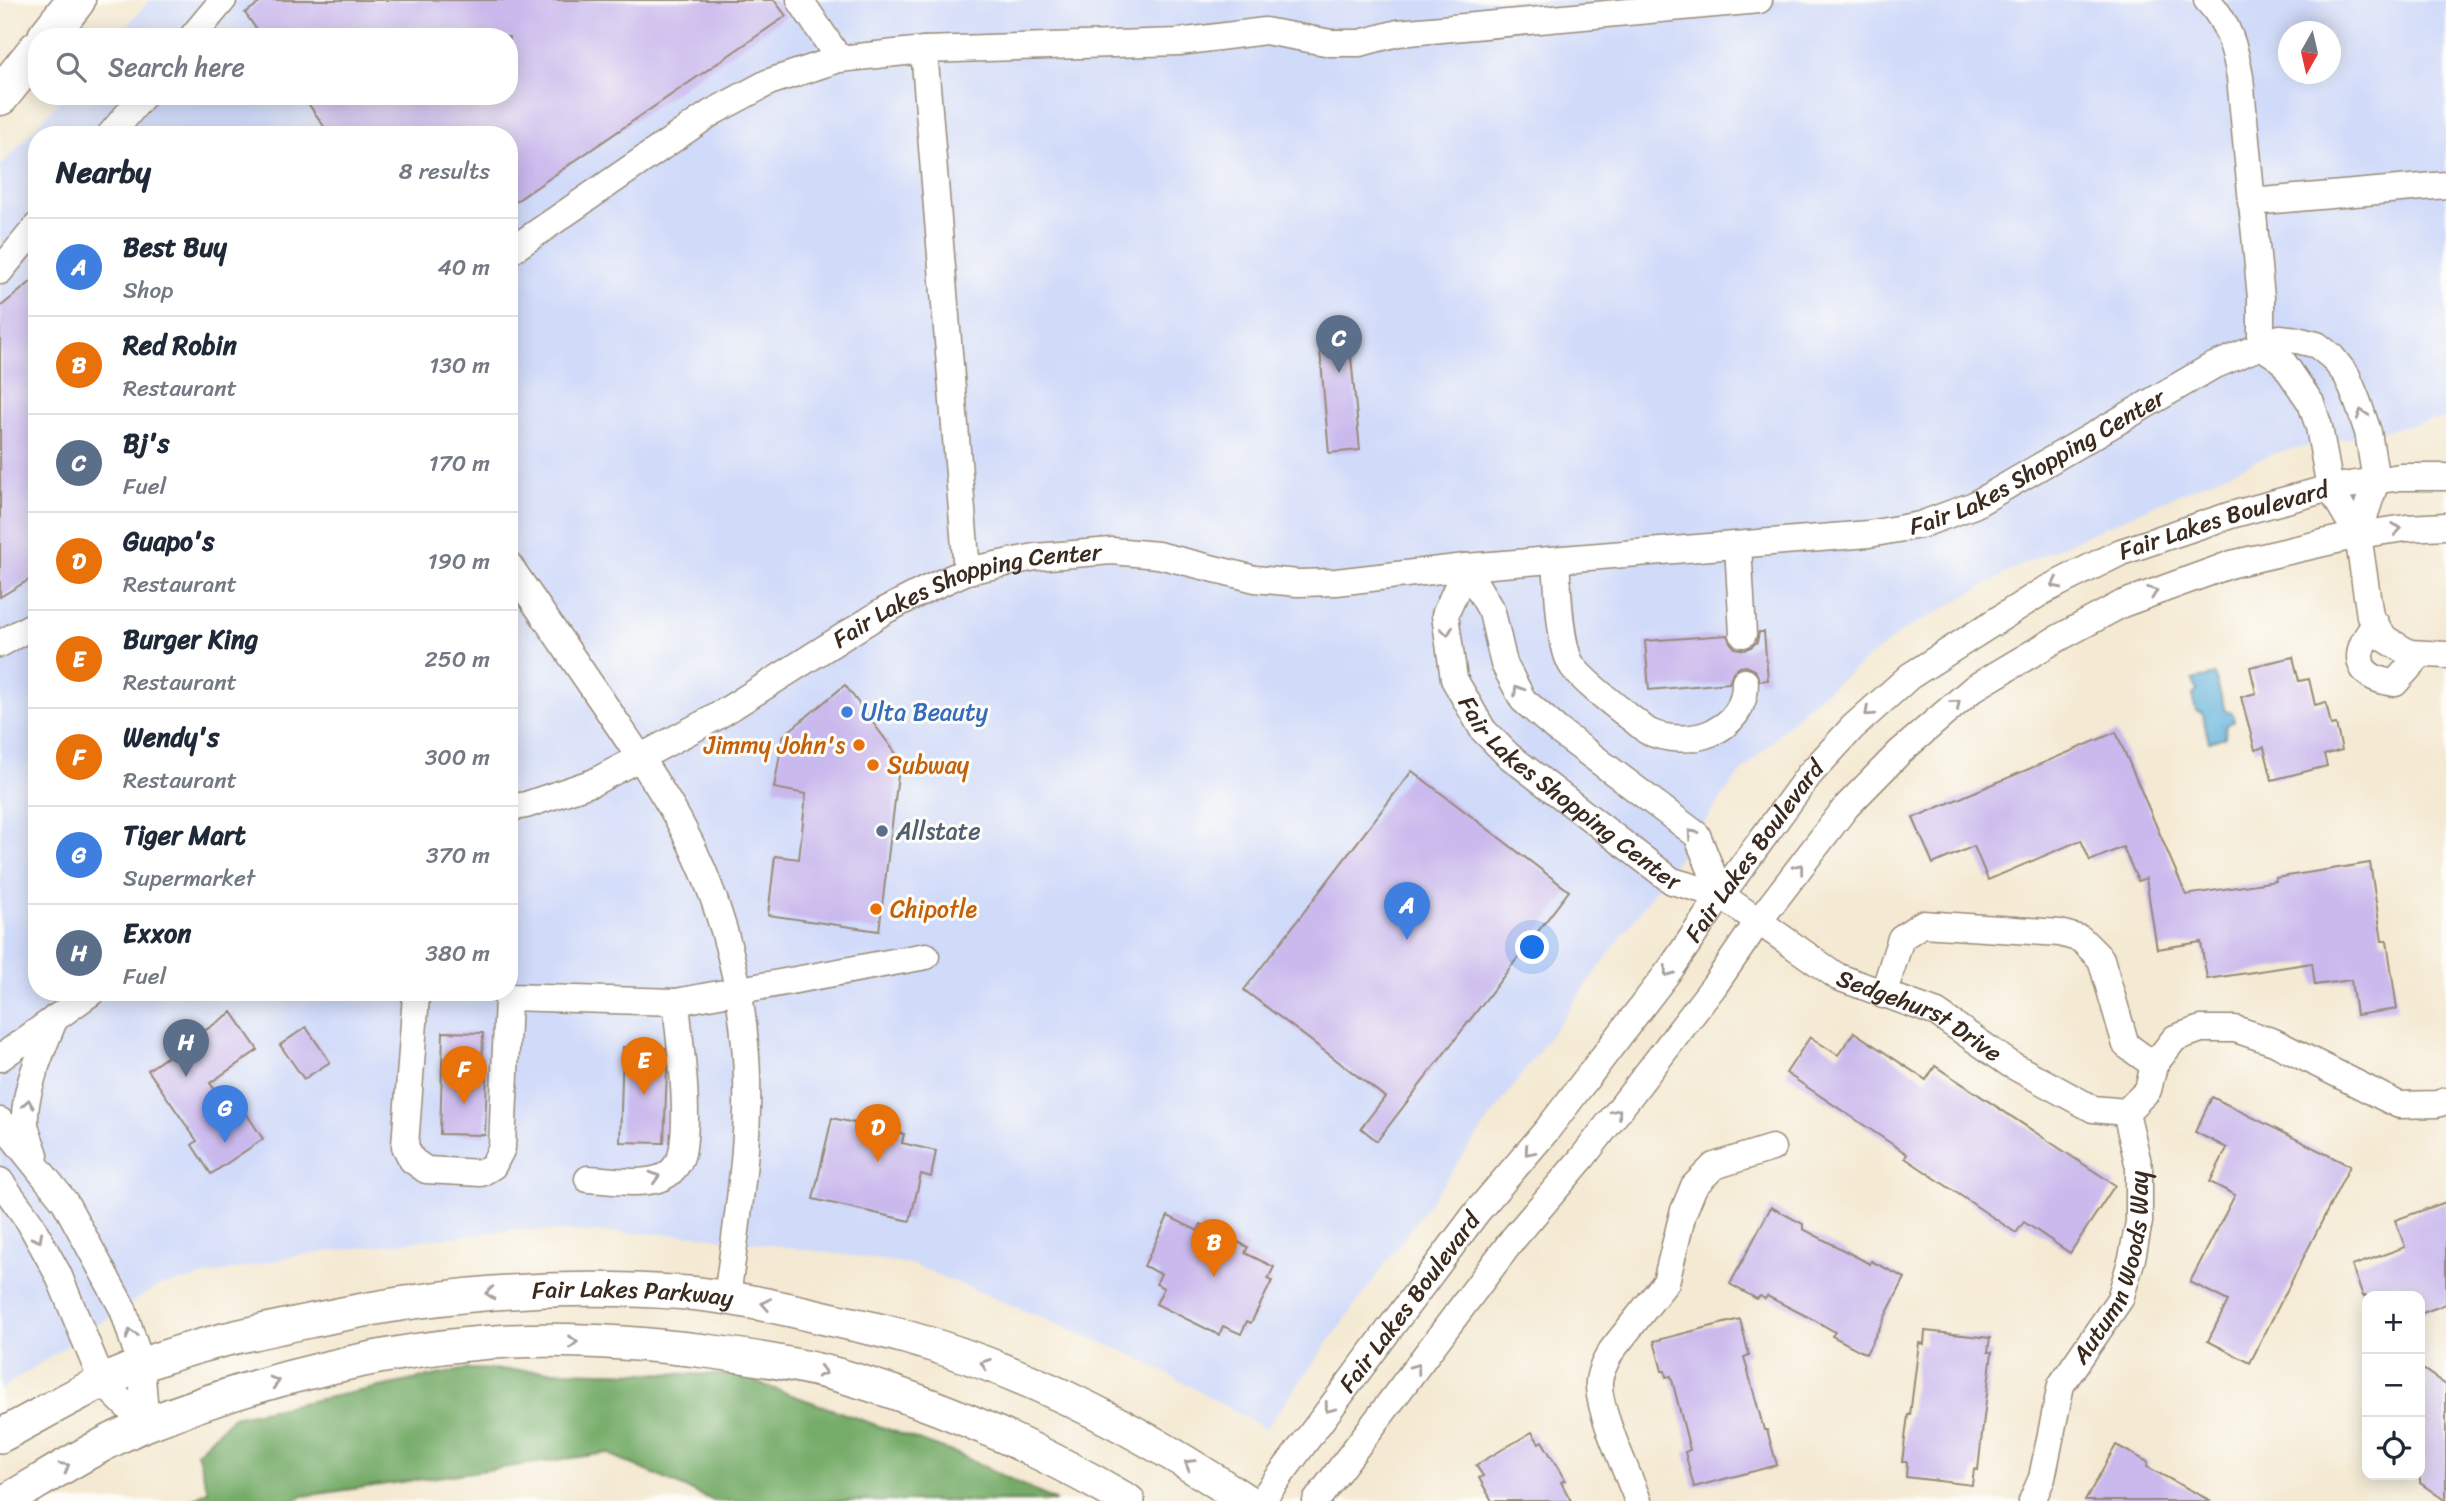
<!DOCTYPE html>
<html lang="en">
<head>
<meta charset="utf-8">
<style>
	:root { --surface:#fff; --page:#f2f2f3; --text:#1f2937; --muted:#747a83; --line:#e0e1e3; --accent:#2563eb }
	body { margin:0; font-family:Sriracha,sans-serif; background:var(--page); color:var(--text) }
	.controls { position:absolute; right:21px; bottom:21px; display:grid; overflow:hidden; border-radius:14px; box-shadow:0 4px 18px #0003 }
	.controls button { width:63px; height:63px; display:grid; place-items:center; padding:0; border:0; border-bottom:2px solid var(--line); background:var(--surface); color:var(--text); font:35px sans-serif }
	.compass { position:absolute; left:2278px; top:21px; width:63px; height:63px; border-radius:50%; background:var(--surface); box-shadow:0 4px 18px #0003; rotate:188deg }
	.you { position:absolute; left:1533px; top:948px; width:24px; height:24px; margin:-18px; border:5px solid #fff; border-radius:50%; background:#1a73e8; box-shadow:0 0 0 10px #1a73e833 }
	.badge { display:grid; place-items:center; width:46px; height:46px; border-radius:50%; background:var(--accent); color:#fff; font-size:23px; font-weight:700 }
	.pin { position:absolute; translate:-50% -58px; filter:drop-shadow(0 2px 4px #0008) }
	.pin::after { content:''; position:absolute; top:37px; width:24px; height:21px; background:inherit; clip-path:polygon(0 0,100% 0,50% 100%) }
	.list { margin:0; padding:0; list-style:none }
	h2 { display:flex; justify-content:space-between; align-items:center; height:91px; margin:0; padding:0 28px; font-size:30px }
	h2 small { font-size:23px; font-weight:400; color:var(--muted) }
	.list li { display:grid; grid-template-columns:46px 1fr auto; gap:21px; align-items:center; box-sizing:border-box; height:98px; padding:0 28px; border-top:2px solid var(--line) }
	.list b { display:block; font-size:26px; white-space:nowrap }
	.list p { margin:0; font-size:23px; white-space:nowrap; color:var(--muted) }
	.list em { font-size:23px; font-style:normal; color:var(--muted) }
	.icon { flex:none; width:38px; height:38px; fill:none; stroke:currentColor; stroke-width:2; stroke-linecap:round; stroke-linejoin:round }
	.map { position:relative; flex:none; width:2446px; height:1501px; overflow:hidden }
	.search { position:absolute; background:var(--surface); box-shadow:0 4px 18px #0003; left:28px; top:28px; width:490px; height:77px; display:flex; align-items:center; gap:18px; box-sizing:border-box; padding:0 24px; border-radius:28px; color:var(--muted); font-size:26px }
	.panel { position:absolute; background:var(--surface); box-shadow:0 4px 18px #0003; left:28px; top:126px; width:490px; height:875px; border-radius:28px }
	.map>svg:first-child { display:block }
	.built { fill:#d0daf9; fill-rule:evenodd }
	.forest { fill:#76ac69; stroke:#586b44; stroke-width:2 }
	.water { fill:#60b1db; stroke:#4e6e7c; stroke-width:2 }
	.building { fill:#cab9ed }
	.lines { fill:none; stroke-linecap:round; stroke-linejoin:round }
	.minor-casing { stroke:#988a78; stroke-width:29 }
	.major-casing { stroke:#988a78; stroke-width:36 }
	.highway-casing { stroke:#988a78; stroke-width:41 }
	.minor { stroke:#fff; stroke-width:26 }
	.major { stroke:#fff; stroke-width:33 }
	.highway { stroke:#fff; stroke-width:38 }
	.oneway { stroke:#a79f9a }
	.shop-dot { fill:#3f7fe0; stroke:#fdfcf7; stroke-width:2.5 }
	.food-dot { fill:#e8710a; stroke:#fdfcf7; stroke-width:2.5 }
	.service-dot { fill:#5c6f8a; stroke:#fdfcf7; stroke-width:2.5 }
	.labels { text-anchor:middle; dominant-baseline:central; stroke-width:6; stroke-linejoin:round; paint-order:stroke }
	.street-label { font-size:24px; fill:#3b2a1e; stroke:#fdfcf7 }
	.shop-label { font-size:24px; fill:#366cbe; stroke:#fdfcf7; text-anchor:start }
	.food-label { font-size:24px; fill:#c56008; stroke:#fdfcf7; text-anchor:start }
	.service-label { font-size:24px; fill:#4e5e75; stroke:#fdfcf7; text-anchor:start }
</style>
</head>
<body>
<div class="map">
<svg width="2446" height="1501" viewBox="0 0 2446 1501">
	<rect width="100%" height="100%" fill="#fdfcf7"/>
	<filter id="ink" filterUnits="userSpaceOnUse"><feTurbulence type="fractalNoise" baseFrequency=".0143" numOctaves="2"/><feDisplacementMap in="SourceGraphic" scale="14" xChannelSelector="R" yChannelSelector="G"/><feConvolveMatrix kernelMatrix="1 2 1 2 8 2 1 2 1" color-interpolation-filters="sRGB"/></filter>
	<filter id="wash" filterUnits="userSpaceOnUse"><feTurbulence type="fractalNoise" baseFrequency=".00686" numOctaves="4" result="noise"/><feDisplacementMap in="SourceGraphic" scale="28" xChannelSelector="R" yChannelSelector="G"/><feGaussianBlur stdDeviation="1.57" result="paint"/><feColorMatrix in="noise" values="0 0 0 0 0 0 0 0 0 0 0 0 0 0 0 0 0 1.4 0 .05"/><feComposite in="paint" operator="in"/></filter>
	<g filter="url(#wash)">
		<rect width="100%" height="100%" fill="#f4e9d2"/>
		<path class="built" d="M150,0H2446V419L2434,420L2272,454L2159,503L2023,564L1902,632L1808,705L1736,778L1266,1429L1137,1357L911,1264L696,1235L510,1230L300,1255L156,1287L0,1390V167L64,96H509V37H117ZM2288,32H2330V74H2288ZM37,135H509V992H37Z"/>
		<polygon class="forest" points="467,1369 736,1375 960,1455 1056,1501 714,1501 607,1453 303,1496 295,1501 189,1501 208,1491 197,1452 233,1417"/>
		<polygon class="water" points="2215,675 2225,711 2232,713 2234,720 2226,726 2225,737 2209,742 2202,713 2196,711 2192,696 2197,691 2193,680"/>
		<g id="blocks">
			<g class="building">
				<polygon points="264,0 774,0 786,16 509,206 509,135 330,135 303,96 509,96 509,37 262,37 245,13"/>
				<polygon points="37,277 37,575 0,597 0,307"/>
				<polygon points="1349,336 1360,450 1329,453 1319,339"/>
				<polygon points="1759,632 1764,632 1768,680 1760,681 1755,670 1746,666 1740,667 1733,672 1729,683 1649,690 1645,641 1727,635 1730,642 1735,648 1745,650 1751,647 1757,642"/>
				<polygon points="2293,657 2299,681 2309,679 2315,705 2326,702 2331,725 2336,724 2342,750 2324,755 2327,766 2272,780 2264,747 2255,750 2241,697 2256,693 2250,667"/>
				<polygon points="845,685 900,759 879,931 768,915 775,856 799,859 806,794 774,788 783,736"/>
				<polygon points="2116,732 2186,895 2276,881 2275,878 2370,863 2382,941 2387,941 2397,1009 2356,1015 2351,980 2315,985 2312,963 2207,979 2201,942 2157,949 2146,878 2138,881 2123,847 2090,861 2081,840 1988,880 1974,846 1933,864 1913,818"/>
				<polygon points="1412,771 1569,891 1377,1141 1361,1128 1385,1097 1244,990"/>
				<polygon points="232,1012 258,1050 210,1083 234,1117 244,1110 263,1139 211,1174 192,1145 197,1141 148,1070"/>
				<polygon points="306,1027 330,1062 304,1079 280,1045"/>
				<polygon points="443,1032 483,1033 482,1074 487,1074 485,1135 440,1134"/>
				<polygon points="1854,1032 1926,1080 1935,1066 2115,1185 2070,1253 2024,1222 2016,1233 1905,1158 1907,1154 1786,1073 1810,1037 1838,1055"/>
				<polygon points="623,1047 665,1048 667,1070 664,1143 620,1142"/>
				<polygon points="2212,1097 2350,1166 2250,1363 2208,1341 2228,1301 2190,1282 2235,1195 2210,1182 2227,1148 2195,1132"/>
				<polygon points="832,1118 904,1134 902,1143 936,1151 931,1177 921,1174 910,1221 813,1199"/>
				<polygon points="2446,1202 2446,1304 2420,1314 2420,1296 2363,1296 2352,1266 2405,1247 2395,1220"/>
				<polygon points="1771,1207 1803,1224 1803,1229 1870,1264 1871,1261 1905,1278 1866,1354 1832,1336 1835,1332 1814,1320 1767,1296 1765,1299 1760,1296 1757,1299 1730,1284"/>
				<polygon points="1168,1216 1198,1231 1201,1224 1248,1247 1245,1253 1274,1267 1268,1279 1272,1281 1251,1323 1247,1321 1241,1334 1223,1326 1219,1335 1156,1304 1164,1288 1156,1284 1161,1274 1144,1266"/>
				<polygon points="1740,1319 1749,1355 1744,1357 1764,1430 1767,1430 1777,1465 1694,1487 1685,1452 1690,1450 1671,1376 1666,1377 1665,1371 1662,1371 1654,1341"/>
				<polygon points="1925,1331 1990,1338 1988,1352 1992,1352 1982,1434 1978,1470 1974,1469 1972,1485 1906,1477 1907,1462 1902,1462 1908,1415 1910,1415 1919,1343 1924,1344"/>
				<polygon points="2420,1367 2446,1385 2446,1501 2420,1483"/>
				<polygon points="1532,1432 1539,1443 1542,1441 1565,1480 1561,1482 1571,1501 1492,1501 1479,1478 1483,1476 1476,1465"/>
				<polygon points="2116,1445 2148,1462 2147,1467 2211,1501 2085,1501"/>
			</g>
		</g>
	</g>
	<g filter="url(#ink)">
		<use href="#blocks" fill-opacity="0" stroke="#988a78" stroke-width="2"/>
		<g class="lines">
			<g class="minor-casing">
				<g id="minor">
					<polyline points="800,0 839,59"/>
					<path d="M2207,0C2228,22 2235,48 2240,77L2261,298V346"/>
					<polyline points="192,37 223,0"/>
					<polyline points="924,50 967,571"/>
					<polyline points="110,135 143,96"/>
					<polyline points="2251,202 2446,185"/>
					<polyline points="509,252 711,113 769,82 839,59 924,50 1179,42 1265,31 1331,43 1360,43 1398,33 1759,0"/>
					<polyline points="0,271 37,226"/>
					<polyline points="2261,346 2281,359 2311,403 2319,427 2330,488 2358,535 2370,616 2384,638 2409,653 2446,655"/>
					<polyline points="1738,545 1743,634"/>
					<path d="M1556,560C1558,586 1559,648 1573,667C1588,687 1627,714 1647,731C1687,750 1746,733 1745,682"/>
					<path d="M509,565C542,613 575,661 608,710C632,746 658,783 679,821C716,888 739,968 745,1044C753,1128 738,1214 727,1297"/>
					<path id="s1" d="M1466,567L1445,615L1454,679L1483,730L1508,755L1672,881L1721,895L1838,977L1937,1013L2010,1064L2093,1109L2126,1112"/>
					<polyline points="1466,567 1492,612 1504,664 1523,700 1559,731 1697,835 1721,895"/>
					<path d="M2376,624C2351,653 2354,678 2395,683L2421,654"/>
					<polyline points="0,644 37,623"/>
					<path id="s2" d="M509,808L526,805L594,782L716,717L884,611L925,590L967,571L1035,557L1112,551L1158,555L1255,579L1298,583L1336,582L1466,567L1869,534L1920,525L1974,505L2211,367L2280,338L2297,340L2317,345L2332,357L2347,376L2357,400L2368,432L2376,481L2358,535"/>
					<polyline points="416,995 405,1146 412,1160 426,1170 481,1173 493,1166 502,1148 508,997 676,1002 926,956"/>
					<polyline points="1883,995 1901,938 1922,924 2060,933 2081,939 2101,959 2126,1045 2154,1065"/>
					<polyline points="0,1058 92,992"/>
					<polyline points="0,1121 65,1202 123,1309 141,1365 146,1425"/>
					<path d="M35,1155C32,1145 26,1133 25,1123C23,1092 43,1047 55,1018"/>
					<path d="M588,1179C610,1180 637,1185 658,1179C672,1175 682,1161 683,1147C689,1103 680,1047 676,1002"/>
					<polyline points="0,1181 29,1221 58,1274 103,1383 146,1425"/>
					<path id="s3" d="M1261,1501L1477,1212L1547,1130L1672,967L1721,895L1809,775L1853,727L1910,676L2043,591L2121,552L2231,515L2330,488L2400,477H2446"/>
					<polyline points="1316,1501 1513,1239 1583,1157 1714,986 1758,922 1846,807 1900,752 1974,688 2055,640 2122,604 2232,564 2358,535 2406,528 2446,526"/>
					<path d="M1638,1501C1627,1471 1600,1415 1599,1386C1598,1374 1606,1360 1612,1350L1666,1282L1683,1213L1694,1186L1714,1166L1772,1148"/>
					<path id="s4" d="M2032,1501L2042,1478L2061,1385L2120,1299L2132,1258L2139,1222V1167L2126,1112L2148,1090L2154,1065L2175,1038L2201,1029H2235L2274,1042L2399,1105L2437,1104L2446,1101"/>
				</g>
			</g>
			<g class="major-casing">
				<g id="major">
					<path id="s5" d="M0,1436C46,1412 93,1383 142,1365C197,1344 256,1332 314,1320C437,1293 563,1283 688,1293C735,1297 780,1307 825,1318C851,1324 877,1329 902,1336C1026,1370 1140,1430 1246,1501"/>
					<path d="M6,1501C52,1474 98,1444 147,1424C259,1380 390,1347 510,1341C575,1338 641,1343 706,1351C752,1357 800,1364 845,1377C945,1406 1039,1449 1128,1501"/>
				</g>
			</g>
			<g class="highway-casing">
				<g id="highway">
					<polyline points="47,37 76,0"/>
					<polyline points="0,96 37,50"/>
				</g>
			</g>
			<use href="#minor" class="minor"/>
			<use href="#major" class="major"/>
			<use href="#highway" class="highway"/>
		</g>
		<defs><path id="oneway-chevron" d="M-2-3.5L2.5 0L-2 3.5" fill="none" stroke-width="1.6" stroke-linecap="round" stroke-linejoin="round" transform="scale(1.75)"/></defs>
		<g class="oneway">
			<use href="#oneway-chevron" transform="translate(2362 414) rotate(-109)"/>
			<use href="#oneway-chevron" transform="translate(2397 529) rotate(-8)"/>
			<use href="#oneway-chevron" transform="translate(2056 584) rotate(154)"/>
			<use href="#oneway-chevron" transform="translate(2153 592) rotate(-20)"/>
			<use href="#oneway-chevron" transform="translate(1447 631) rotate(82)"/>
			<use href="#oneway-chevron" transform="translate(1518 690) rotate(-122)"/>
			<use href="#oneway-chevron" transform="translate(1956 704) rotate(-41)"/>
			<use href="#oneway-chevron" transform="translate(1869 712) rotate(138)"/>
			<use href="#oneway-chevron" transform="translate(1692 834) rotate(-132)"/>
			<use href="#oneway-chevron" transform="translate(1799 868) rotate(-52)"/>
			<use href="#oneway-chevron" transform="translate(1668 972) rotate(127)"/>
			<use href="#oneway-chevron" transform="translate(28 1104) rotate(-82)"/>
			<use href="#oneway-chevron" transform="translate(1617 1113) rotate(-52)"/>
			<use href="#oneway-chevron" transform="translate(1529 1151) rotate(131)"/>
			<use href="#oneway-chevron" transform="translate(655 1177) rotate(-16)"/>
			<use href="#oneway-chevron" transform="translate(38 1238) rotate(61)"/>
			<use href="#oneway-chevron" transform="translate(490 1293) rotate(175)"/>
			<use href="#oneway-chevron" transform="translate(766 1304) rotate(-169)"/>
			<use href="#oneway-chevron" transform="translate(131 1334) rotate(-108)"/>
			<use href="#oneway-chevron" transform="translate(573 1342)"/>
			<use href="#oneway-chevron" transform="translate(985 1364) rotate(-160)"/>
			<use href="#oneway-chevron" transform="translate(1416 1368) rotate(-53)"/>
			<use href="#oneway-chevron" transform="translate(822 1372) rotate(14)"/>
			<use href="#oneway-chevron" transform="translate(275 1382) rotate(-15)"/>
			<use href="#oneway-chevron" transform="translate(1329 1408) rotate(127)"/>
			<use href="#oneway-chevron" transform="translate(1189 1464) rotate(-149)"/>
			<use href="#oneway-chevron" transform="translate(65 1467) rotate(-30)"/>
		</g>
	</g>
	<circle class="shop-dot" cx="847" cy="712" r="7"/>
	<g class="food-dot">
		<circle cx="859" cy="745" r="7"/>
		<circle cx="873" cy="765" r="7"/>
		<circle cx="876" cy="909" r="7"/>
	</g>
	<circle class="service-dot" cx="882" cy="831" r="7"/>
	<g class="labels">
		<g class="street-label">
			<text stroke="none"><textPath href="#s2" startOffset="1612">Fair Lakes Shopping Center</textPath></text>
			<text stroke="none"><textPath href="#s3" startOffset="1404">Fair Lakes Boulevard</textPath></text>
			<text stroke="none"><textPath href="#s2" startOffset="511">Fair Lakes Shopping Center</textPath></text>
			<text stroke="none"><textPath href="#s1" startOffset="282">Fair Lakes Shopping Center</textPath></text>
			<text stroke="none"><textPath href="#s3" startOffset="816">Fair Lakes Boulevard</textPath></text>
			<text stroke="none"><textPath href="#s1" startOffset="702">Sedgehurst Drive</textPath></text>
			<text stroke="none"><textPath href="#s4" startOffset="252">Autumn Woods Way</textPath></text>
			<text stroke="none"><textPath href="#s5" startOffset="658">Fair Lakes Parkway</textPath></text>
			<text stroke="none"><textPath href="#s3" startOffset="248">Fair Lakes Boulevard</textPath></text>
		</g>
		<g class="shop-label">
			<text x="861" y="712">Ulta Beauty</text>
		</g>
		<g class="food-label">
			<text x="845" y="745" text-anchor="end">Jimmy John's</text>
			<text x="887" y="765">Subway</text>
			<text x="890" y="909">Chipotle</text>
		</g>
		<g class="service-label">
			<text x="896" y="831">Allstate</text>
		</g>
	</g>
</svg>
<div class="controls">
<button>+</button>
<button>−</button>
<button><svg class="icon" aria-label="locate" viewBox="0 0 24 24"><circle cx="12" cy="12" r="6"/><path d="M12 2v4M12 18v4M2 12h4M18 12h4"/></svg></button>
</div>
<svg class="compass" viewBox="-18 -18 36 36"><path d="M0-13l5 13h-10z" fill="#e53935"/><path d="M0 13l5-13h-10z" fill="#747a83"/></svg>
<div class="you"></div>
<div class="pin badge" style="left:1407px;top:940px;background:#3f7fe0">A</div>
<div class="pin badge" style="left:1214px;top:1277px;background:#e8710a">B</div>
<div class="pin badge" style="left:1339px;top:373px;background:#5c6f8a">C</div>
<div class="pin badge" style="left:878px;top:1162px;background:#e8710a">D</div>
<div class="pin badge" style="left:644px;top:1095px;background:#e8710a">E</div>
<div class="pin badge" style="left:464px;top:1104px;background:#e8710a">F</div>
<div class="pin badge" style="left:225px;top:1143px;background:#3f7fe0">G</div>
<div class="pin badge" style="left:186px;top:1077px;background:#5c6f8a">H</div>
<div class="search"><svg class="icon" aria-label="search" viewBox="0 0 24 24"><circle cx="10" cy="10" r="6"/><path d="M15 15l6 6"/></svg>Search here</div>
<section class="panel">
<h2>Nearby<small>8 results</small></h2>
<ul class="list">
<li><span class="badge" style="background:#3f7fe0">A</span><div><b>Best Buy</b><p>Shop</p></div><em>40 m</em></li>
<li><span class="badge" style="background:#e8710a">B</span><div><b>Red Robin</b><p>Restaurant</p></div><em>130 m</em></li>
<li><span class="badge" style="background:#5c6f8a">C</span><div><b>Bj's</b><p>Fuel</p></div><em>170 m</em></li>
<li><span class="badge" style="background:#e8710a">D</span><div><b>Guapo's</b><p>Restaurant</p></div><em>190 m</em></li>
<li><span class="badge" style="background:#e8710a">E</span><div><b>Burger King</b><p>Restaurant</p></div><em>250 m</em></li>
<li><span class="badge" style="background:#e8710a">F</span><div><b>Wendy's</b><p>Restaurant</p></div><em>300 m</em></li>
<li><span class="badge" style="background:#3f7fe0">G</span><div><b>Tiger Mart</b><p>Supermarket</p></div><em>370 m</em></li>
<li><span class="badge" style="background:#5c6f8a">H</span><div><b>Exxon</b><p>Fuel</p></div><em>380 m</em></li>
</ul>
</section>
</div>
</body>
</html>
